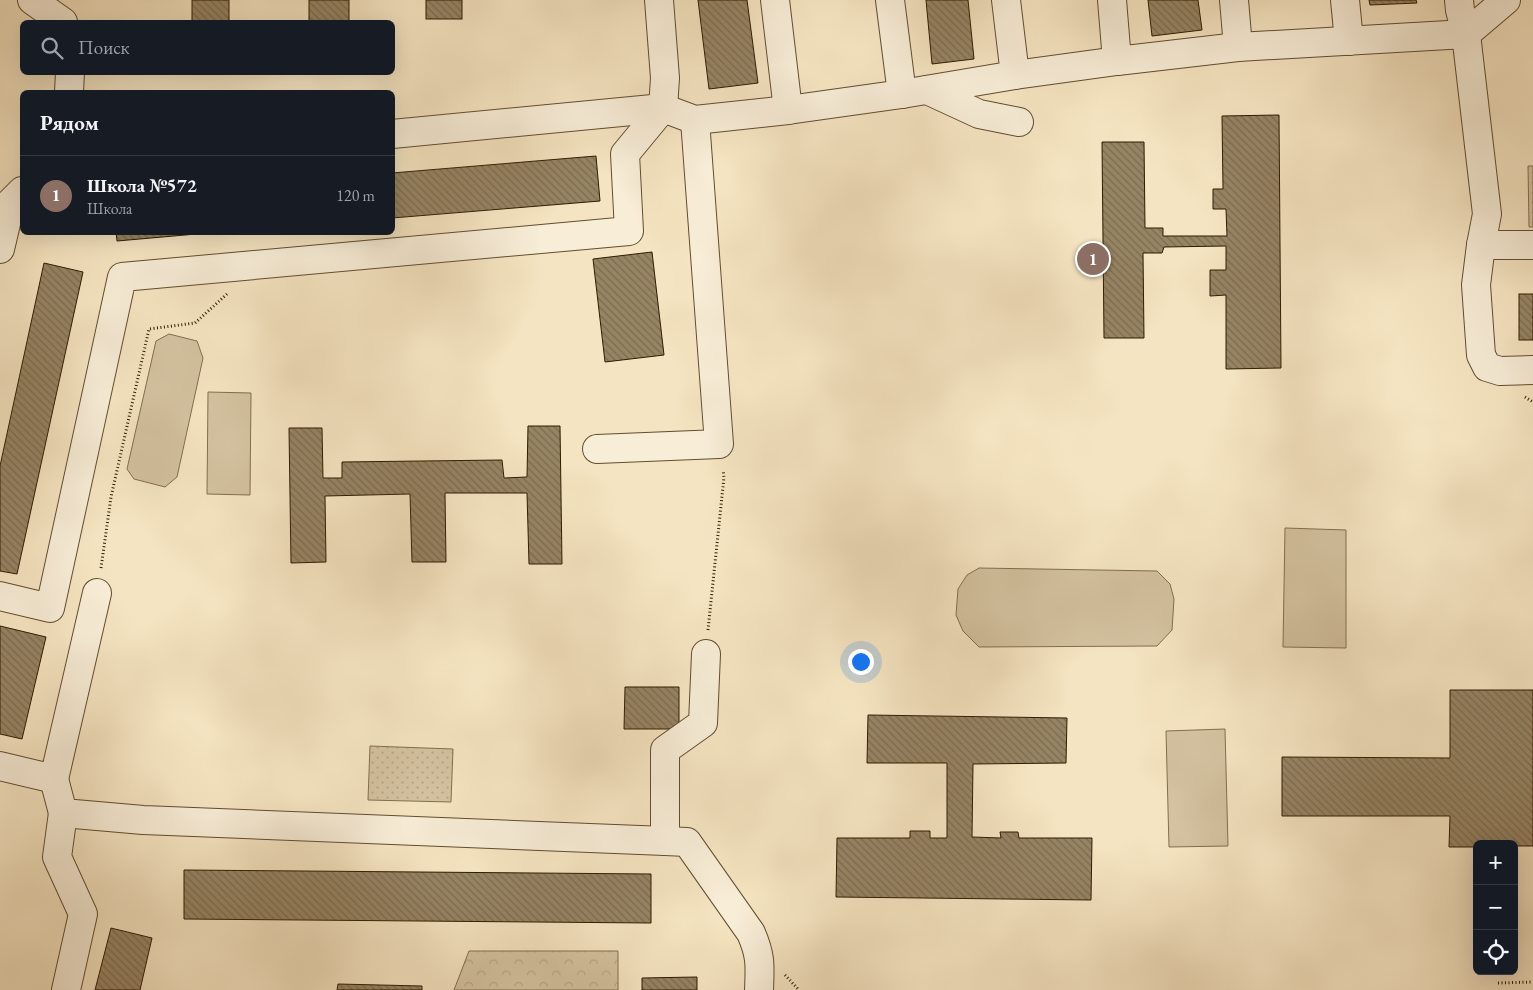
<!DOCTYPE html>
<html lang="ru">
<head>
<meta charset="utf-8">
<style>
	:root { --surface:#171b24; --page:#242831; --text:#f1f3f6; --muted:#9ea1a6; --line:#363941; --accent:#0f766e }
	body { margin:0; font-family:"EB Garamond",serif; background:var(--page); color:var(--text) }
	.controls { position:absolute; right:15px; bottom:15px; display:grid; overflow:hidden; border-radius:8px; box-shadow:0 5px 20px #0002 }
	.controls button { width:45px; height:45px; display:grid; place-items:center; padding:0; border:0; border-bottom:1px solid var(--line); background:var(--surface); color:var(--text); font:25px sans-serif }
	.you { position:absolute; left:860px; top:661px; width:18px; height:18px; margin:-12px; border:4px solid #fff; border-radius:50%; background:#1a73e8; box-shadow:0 0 0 8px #1a73e833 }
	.badge { display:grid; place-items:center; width:32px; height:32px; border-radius:50%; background:var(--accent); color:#fff; font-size:16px; font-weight:700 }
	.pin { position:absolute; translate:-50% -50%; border:2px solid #fff; box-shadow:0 1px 5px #0006 }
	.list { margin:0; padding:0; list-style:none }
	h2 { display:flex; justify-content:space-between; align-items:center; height:65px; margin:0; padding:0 20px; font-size:21px }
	h2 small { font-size:16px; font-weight:400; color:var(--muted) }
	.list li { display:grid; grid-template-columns:32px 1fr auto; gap:15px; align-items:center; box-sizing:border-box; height:80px; padding:0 20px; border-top:1px solid var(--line) }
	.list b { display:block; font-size:19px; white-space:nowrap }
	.list p { margin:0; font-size:16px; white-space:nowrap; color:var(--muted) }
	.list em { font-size:16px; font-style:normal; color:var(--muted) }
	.icon { flex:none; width:28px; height:28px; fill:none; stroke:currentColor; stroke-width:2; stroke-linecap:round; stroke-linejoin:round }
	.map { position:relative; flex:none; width:1533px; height:990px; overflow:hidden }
	.search { position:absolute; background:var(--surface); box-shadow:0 5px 20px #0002; left:20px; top:20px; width:375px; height:55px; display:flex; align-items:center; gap:12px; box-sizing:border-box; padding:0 18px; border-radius:8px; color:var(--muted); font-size:19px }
	.panel { position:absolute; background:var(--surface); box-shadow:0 5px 20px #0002; left:20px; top:90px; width:375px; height:145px; border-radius:8px }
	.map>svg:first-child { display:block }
	.grass { fill:#d4c2a0; stroke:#826e50 }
	.forest { fill:url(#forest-crowns); stroke:#826e50 }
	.park { fill:url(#park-dots); stroke:#826e50 }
	.building { fill:url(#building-back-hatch); stroke:#301b00 }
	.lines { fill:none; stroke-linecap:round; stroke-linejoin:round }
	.minor-casing { stroke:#614d30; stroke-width:30 }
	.path { stroke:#301b00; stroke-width:3; stroke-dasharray:1 2.5; stroke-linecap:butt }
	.minor { stroke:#f8edd7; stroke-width:28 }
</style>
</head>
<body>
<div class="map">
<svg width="1533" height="990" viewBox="0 0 1533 990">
	<defs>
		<pattern id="forest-crowns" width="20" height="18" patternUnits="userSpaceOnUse" patternTransform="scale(1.25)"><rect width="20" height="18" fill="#d4c2a0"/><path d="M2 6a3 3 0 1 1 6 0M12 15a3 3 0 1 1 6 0" fill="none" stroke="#b6a688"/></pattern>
		<pattern id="park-dots" width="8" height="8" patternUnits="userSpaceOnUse" patternTransform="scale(1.25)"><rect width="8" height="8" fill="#d4c2a0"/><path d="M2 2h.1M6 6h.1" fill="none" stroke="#b6a688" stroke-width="1.8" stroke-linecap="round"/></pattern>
		<pattern id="building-back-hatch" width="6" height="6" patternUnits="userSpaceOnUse" patternTransform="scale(1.25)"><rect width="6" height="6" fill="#968464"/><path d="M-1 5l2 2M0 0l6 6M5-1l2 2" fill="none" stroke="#7b6b50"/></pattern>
	</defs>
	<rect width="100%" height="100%" fill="#f5e4c1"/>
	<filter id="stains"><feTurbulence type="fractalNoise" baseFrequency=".004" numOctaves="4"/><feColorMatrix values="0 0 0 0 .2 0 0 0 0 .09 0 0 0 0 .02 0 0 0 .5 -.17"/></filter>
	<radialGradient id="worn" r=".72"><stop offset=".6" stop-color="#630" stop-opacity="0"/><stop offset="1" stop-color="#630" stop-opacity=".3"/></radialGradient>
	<g class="grass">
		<polygon points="169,334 197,341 203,358 177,477 165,487 134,479 127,469 156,341"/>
		<polygon points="208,392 251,393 250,495 207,494"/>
		<polygon points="1285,528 1346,530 1346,648 1283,647"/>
		<polygon points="979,568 1157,571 1170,584 1174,599 1172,630 1157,646 979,647 963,631 956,615 958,589 967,575"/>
		<polygon points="1225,729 1228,846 1169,847 1166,731"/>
	</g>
	<polygon class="forest" points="469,951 618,951 618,990 454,990"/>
	<g class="park">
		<polygon points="1528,166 1533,166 1533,227 1529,227"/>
		<polygon points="370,746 453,749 451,802 368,800"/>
	</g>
	<g class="building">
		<rect x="192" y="0" width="37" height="22"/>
		<rect x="309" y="0" width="40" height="22"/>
		<rect x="426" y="0" width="36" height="19"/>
		<polygon points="698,0 747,0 758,83 709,89"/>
		<polygon points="926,0 968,0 974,59 932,64"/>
		<polygon points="1148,0 1198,0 1202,30 1152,36"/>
		<polygon points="1369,0 1416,0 1417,3 1370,5"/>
		<polygon points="1279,115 1281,368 1226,369 1226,295 1210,296 1210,270 1226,270 1226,246 1164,247 1162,253 1143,253 1144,338 1104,338 1102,142 1144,142 1145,228 1163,228 1163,236 1227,236 1226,209 1213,209 1213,189 1223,189 1222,116"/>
		<polygon points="596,156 600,201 392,218 392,173"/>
		<polygon points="116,232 219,232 117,241"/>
		<polygon points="652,252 664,355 605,362 593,259"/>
		<polygon points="44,263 83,272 17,574 0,571 0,466"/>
		<rect x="1519" y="294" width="14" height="46"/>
		<polygon points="528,426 560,426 562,564 529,564 527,493 445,493 446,562 412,562 410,494 325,496 326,562 291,563 289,428 322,428 323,478 342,478 342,462 502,460 504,478 527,477"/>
		<polygon points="0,626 46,637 22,739 0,734"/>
		<polygon points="625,687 679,687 679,729 624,729"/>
		<polygon points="1450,690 1533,690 1533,846 1514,846 1514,844 1477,844 1477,847 1449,847 1450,816 1282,816 1282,757 1450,758"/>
		<polygon points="868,715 1067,718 1066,763 973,764 972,837 1001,838 1000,832 1018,832 1019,838 1092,838 1091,900 836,897 837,838 910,838 910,831 930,831 930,838 947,838 947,763 867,763"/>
		<polygon points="184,870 651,874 651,923 184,919"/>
		<polygon points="111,928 152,938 140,990 95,990"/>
		<polygon points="697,977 697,990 642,990 642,978"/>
		<polygon points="338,984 422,986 422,990 337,990"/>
	</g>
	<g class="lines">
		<g class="minor-casing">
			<g id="minor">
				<polyline points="32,0 63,22"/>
				<polyline points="775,0 788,110"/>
				<polyline points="890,0 902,94"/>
				<polyline points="1006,0 1015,75 1117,61"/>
				<polyline points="1112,0 1117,61 1238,47"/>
				<polyline points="1234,0 1238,47 1466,34 1506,0"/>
				<polyline points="1345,0 1349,41"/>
				<polyline points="1459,0 1460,10 1466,34 1487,214 1481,245 1476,285 1481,355 1487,367 1500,371 1533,370"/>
				<polyline points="927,90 979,114 1019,122"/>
				<polyline points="69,92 70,72"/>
				<polyline points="392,134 663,108 695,120 788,110 902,94 1015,75"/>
				<polyline points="1481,245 1533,245"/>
				<polyline points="0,249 11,202 22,191"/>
				<polyline points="597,449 719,444 695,120"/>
				<polyline points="0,596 50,608 122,277 629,231 625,154 663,108 665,78 659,0"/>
				<polyline points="0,766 54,779 97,593"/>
				<polyline points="54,779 63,813 143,820 665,841 665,750 703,723 706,654"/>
				<polyline points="63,813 57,857 83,914 66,990"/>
				<path d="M665,841L687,842L751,933C761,956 760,965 759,990"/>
			</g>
		</g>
		<g class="path">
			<polyline points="1525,397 1533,402"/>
			<polyline points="101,568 111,497 149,329 195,323 227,294"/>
			<polyline points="708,630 724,477 723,470"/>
			<polyline points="785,975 799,990"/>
			<polyline points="1498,983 1533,982"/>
		</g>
		<use href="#minor" class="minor"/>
	</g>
	<rect width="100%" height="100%" filter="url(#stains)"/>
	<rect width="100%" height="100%" fill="url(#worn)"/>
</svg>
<div class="controls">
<button>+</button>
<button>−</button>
<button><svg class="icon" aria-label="locate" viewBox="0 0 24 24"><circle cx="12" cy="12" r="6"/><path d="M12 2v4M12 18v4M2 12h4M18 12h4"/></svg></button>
</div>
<div class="you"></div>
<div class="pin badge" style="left:1093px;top:259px;background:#8d6e63">1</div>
<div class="search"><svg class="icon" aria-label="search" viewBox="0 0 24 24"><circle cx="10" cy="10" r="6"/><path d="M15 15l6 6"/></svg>Поиск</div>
<section class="panel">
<h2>Рядом<small></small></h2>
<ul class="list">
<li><span class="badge" style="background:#8d6e63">1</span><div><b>Школа №572</b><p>Школа</p></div><em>120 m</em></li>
</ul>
</section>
</div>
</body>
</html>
